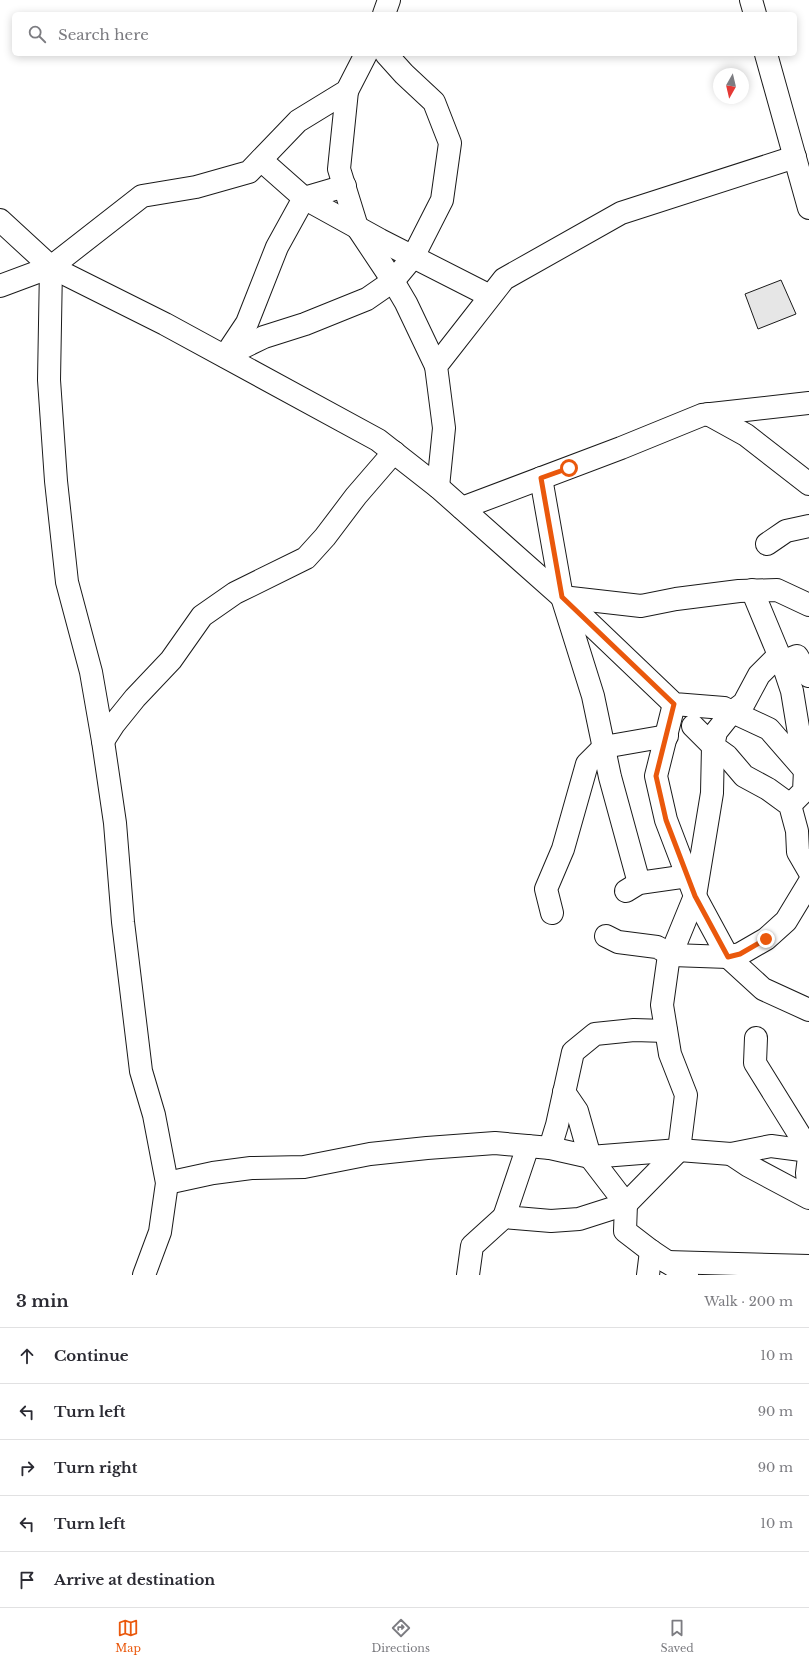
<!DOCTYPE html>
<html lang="en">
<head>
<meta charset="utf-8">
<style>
	:root { --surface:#fff; --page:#f7f7f7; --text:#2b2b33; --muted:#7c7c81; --line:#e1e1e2; --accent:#ea580c }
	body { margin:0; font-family:"Libre Baskerville",serif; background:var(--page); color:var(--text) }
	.compass { position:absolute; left:713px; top:68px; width:36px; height:36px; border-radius:50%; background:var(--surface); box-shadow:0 2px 10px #0003; rotate:188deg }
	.stop { position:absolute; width:12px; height:12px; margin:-9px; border:3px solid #ea580c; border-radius:50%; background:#fff }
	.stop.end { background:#ea580c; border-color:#fff; box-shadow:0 1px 4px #0008 }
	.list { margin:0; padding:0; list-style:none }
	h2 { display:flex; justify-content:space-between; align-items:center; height:52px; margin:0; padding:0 16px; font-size:17px }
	h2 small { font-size:13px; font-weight:400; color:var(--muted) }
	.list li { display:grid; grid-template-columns:26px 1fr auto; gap:12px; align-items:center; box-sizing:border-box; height:56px; padding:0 16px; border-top:1px solid var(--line) }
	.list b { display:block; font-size:15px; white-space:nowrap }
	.list em { font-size:13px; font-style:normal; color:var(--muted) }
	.icon { flex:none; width:22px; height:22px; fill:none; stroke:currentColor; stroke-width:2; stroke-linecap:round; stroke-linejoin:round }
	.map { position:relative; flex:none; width:809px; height:1275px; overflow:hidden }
	.search { position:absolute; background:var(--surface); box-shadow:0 2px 10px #0003; left:12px; right:12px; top:12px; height:44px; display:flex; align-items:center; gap:10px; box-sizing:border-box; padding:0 14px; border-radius:6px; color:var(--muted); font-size:15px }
	.sheet { height:332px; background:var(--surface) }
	nav { display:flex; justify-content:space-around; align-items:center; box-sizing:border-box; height:56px; border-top:1px solid var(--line); background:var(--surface); font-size:11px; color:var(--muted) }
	nav a { display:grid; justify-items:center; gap:2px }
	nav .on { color:var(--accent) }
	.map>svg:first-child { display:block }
	.building { fill:#e6e6e6; stroke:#1a1a1a }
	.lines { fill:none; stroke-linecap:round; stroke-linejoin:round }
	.minor-casing { stroke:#1a1a1a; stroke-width:24 }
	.minor { stroke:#fff; stroke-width:22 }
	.route { stroke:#ea580c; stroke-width:5 }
</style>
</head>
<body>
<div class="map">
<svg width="809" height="1275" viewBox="0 0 809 1275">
	<rect width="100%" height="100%" fill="#fff"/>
	<polygon class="building" points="781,280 796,314 758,329 745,294"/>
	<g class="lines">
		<g class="minor-casing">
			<g id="minor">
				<polyline points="751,0 755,14"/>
				<polyline points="384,14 389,0"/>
				<polyline points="766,54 809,208"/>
				<polyline points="347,91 339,169 357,227 393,281 406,303 436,366"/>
				<polyline points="261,160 304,198 380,240 490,296"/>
				<polyline points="0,220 51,267 165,324 378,440 438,487 562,597 674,704 724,708 769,729 809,775"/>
				<polyline points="51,267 49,380 56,481 67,582 91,672 103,741 115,823 123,922 141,1071 154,1115 167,1183 160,1232 144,1275"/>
				<polyline points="0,286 51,267 142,196 196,187 249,172 298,121 347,91 366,54"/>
				<polyline points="225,356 264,337 305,324 367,299 393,281 413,257 442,200 450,143 434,102 404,74 386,54"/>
				<polyline points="225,356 247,323 277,247 304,198 345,186"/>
				<polyline points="708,414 746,435 809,484"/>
				<polyline points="541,478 562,597 593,696 610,777 639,883"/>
				<polyline points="438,487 444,428 436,366 504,279 621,213 795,157"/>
				<polyline points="462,508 621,448 702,415 809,403"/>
				<polyline points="767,544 786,531 809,526"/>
				<polyline points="752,590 784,667 792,691 805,770 804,791 790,805"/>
				<polyline points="562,597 641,606 676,599 739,591 777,590 809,605"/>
				<polyline points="809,676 797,656 782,662 774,660 759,675 744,703 732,712 716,732 713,746 727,756 744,776 768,789 790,805 797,831 798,852 809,871"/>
				<polyline points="674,704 656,776 666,820 695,896 728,957 763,989 809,1010"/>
				<polyline points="103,741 114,724 135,698 171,660 202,616 235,593 306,558 325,537 356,496 394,452"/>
				<polyline points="626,891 639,883 688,876"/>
				<polyline points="552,913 546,889 563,849 587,764 604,747 667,736"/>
				<polyline points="606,936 618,942 657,947 672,955 728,957 740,954 766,939 786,921 809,883"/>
				<polyline points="756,1038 755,1063 809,1150"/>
				<polyline points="564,1092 577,1111 590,1157 626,1204 625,1231 651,1251 687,1275"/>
				<polyline points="528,1146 504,1217 551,1221 579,1219 626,1204 679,1150 686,1095 670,1054 662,1005 668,962 695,896 712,793 713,746 693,726"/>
				<polyline points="550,1148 557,1125 573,1052 595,1034 634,1030 666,1031"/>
				<polyline points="731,1154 749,1166 809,1198"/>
				<polyline points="809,1157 807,1173 809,1196"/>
				<polyline points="167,1183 213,1173 251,1168 304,1167 370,1154 427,1148 495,1143 550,1148 590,1157 679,1150 731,1154 771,1146 809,1151"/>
				<polyline points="667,1262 809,1266"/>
				<polyline points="468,1275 472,1246 504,1217"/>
				<polyline points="648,1275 651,1251"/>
			</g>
		</g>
		<use href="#minor" class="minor"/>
	</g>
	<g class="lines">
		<polyline class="route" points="569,468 541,478 562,597 674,704 656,776 666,820 695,896 728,957 740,954 766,939"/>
	</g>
</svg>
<svg class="compass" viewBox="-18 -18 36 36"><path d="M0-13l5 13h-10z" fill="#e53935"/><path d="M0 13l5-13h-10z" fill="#7c7c81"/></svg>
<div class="stop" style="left:569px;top:468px"></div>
<div class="stop end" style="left:766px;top:939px"></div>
<div class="search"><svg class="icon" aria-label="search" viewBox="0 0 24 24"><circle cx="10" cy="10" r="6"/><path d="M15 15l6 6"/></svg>Search here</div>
</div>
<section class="sheet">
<h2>3 min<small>Walk · 200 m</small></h2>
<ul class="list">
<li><svg class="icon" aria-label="ahead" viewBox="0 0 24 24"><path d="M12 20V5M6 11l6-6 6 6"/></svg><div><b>Continue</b></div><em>10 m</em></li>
<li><svg class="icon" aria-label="left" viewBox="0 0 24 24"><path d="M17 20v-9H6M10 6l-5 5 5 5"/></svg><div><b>Turn left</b></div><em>90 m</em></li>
<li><svg class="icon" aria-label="right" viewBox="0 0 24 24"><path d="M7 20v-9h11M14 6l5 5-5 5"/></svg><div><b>Turn right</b></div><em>90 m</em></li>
<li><svg class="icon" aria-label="left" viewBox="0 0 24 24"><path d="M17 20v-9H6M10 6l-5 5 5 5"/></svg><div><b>Turn left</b></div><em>10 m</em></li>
<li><svg class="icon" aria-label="arrive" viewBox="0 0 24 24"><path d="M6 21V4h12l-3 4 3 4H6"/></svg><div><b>Arrive at destination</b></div></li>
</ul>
</section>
<nav>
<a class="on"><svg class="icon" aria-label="map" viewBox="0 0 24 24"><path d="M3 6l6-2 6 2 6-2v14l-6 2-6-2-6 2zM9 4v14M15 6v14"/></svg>Map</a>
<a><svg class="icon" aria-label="directions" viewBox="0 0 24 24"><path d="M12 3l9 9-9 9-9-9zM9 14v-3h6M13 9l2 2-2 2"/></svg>Directions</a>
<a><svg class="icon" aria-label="saved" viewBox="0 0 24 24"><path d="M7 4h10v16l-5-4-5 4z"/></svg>Saved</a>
</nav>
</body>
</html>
